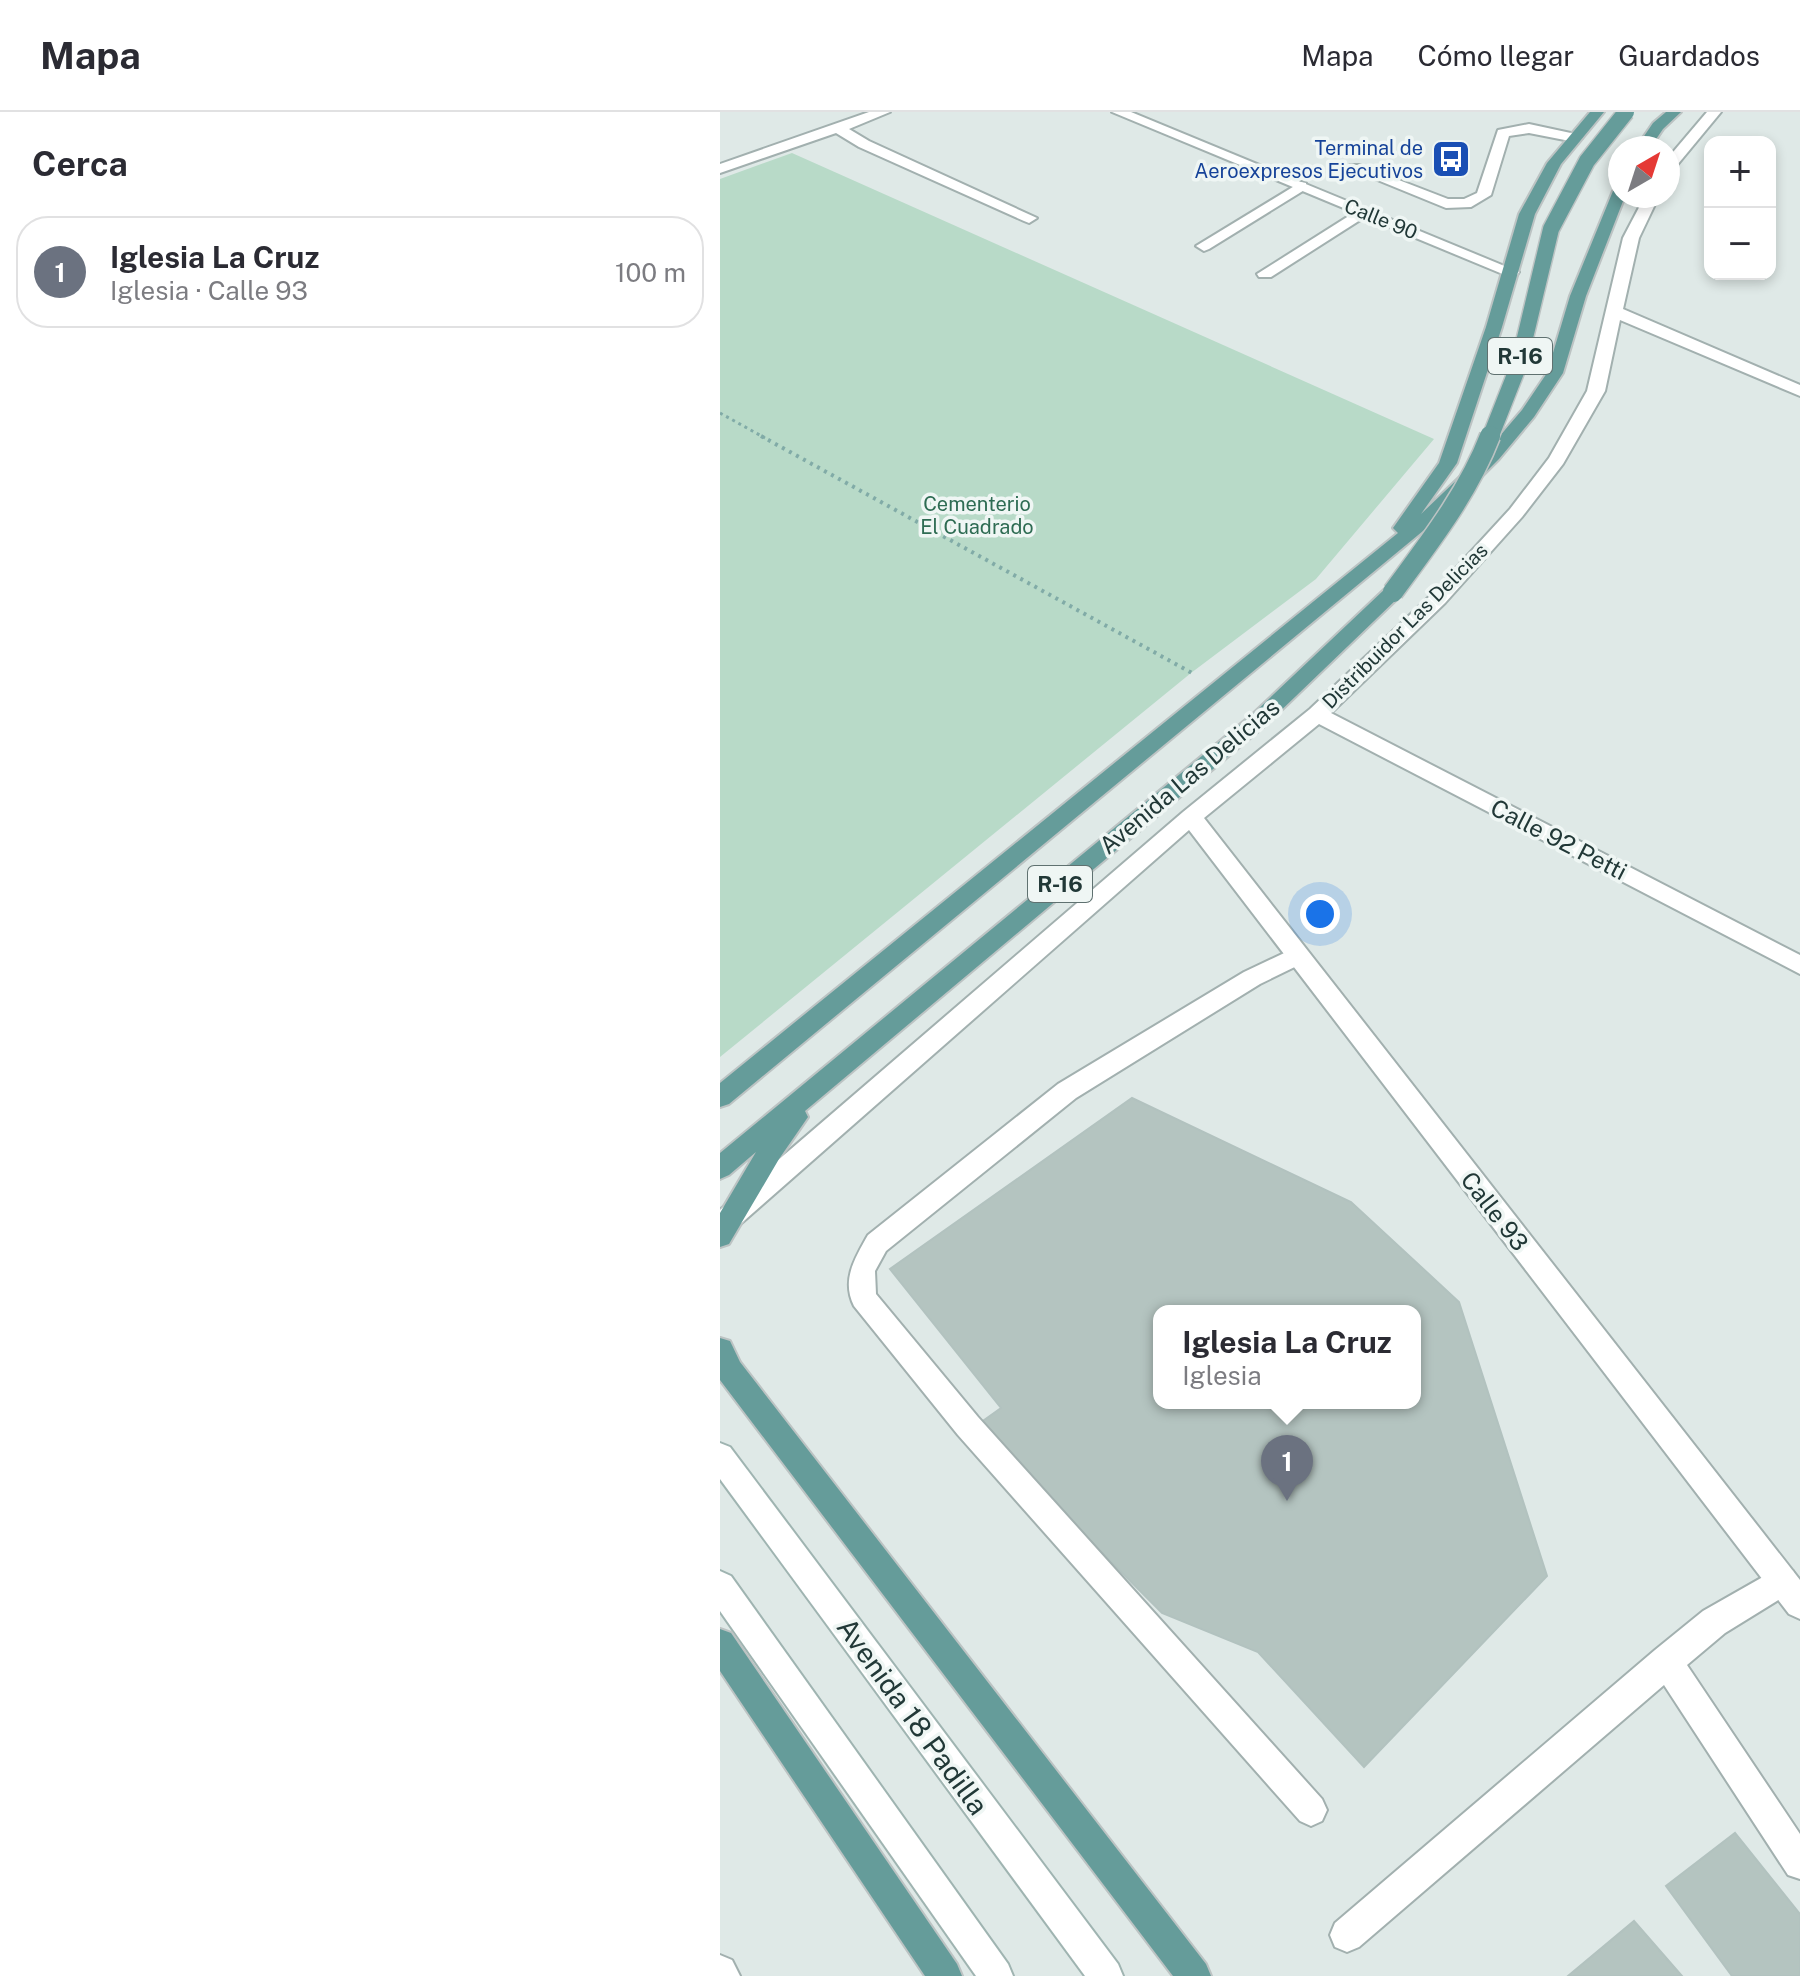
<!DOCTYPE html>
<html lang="es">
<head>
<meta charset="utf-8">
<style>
	:root { --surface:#fff; --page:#f7f7f7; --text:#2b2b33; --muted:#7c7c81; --line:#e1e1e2; --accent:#815e45 }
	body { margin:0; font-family:"Public Sans",sans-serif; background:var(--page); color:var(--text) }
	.controls { position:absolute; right:24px; top:24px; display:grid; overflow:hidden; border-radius:16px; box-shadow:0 4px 12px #0003 }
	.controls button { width:72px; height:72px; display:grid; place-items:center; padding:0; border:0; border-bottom:2px solid var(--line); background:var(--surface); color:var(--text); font:40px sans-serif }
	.compass { position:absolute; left:888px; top:24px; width:72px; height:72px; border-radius:50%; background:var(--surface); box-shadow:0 4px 12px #0003; rotate:39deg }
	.you { position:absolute; left:600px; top:802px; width:28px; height:28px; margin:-20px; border:6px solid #fff; border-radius:50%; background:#1a73e8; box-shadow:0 0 0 12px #1a73e833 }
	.badge { display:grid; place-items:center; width:52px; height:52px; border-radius:50%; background:var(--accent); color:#fff; font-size:26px; font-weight:700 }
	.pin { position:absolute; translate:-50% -66px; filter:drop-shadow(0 2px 4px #0008) }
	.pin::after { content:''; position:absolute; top:42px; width:28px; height:24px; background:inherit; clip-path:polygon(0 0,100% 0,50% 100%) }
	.popup { position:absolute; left:433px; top:1193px; width:268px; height:104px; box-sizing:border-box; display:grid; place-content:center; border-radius:16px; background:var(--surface); filter:drop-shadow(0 2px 6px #0005); font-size:26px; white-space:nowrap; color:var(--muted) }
	.popup b { font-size:30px; color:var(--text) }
	.popup::after { content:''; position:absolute; left:50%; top:100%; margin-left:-16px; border:16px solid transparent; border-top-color:var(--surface) }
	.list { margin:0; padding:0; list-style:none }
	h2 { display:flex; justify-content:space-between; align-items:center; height:104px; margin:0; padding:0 32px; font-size:34px }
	h2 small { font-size:26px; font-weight:400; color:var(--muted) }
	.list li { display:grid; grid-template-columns:52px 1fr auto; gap:24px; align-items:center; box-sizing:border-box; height:112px; margin:0 16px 16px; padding:0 16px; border:2px solid var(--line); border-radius:32px }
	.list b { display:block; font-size:30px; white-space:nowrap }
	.list p { margin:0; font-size:26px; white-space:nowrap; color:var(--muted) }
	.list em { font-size:26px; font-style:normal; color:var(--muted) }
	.map { position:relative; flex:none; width:1080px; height:1864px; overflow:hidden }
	header { display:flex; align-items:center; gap:48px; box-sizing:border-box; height:112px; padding:0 40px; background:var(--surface); border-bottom:2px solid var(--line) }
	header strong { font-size:38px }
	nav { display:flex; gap:44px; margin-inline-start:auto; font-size:28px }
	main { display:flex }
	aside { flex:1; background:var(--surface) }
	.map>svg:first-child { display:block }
	.green { fill:#b8dac8 }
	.building { fill:#b4c4c0; stroke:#b2c2bf; stroke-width:2; fill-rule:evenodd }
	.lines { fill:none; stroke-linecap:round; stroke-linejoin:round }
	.lane-casing { stroke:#a2b0af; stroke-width:4 }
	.street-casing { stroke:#a2b0af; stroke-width:4 }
	.secondary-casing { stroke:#9fb4b1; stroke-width:4 }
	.primary-casing { stroke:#bcc3c3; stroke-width:4 }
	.path-far1 { stroke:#81aba7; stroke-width:3; stroke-dasharray:3 4; stroke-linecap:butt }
	.path { stroke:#81aba7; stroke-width:4; stroke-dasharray:3 5; stroke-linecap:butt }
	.lane { fill:#fff; fill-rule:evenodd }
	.street { fill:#fff; fill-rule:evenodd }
	.secondary { fill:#fff; fill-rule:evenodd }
	.primary { fill:#659c9a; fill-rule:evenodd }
	.primary-bridge-far1-casing { stroke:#bcc3c3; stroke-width:19; stroke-linecap:butt }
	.primary-bridge-casing { stroke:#bcc3c3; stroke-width:23; stroke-linecap:butt }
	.primary-bridge-far1 { stroke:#659c9a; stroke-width:16 }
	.primary-bridge { stroke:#659c9a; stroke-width:20 }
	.labels { text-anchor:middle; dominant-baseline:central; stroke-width:7; stroke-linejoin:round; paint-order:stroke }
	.far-transit-label { font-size:20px; fill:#164399; stroke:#eff6f4; text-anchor:end }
	.far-street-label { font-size:20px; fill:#213837; stroke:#eff6f4 }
	.far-park-label { font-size:20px; fill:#2e6c53; stroke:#eff6f4 }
	.shield { fill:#eff6f4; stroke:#5f7170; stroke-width:2 }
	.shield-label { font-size:22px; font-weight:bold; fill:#213837 }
	.street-label { font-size:24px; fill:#213837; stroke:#eff6f4 }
	.near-street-label { font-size:28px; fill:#213837; stroke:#eff6f4 }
</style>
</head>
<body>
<header>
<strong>Mapa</strong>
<nav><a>Mapa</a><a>Cómo llegar</a><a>Guardados</a></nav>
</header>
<main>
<aside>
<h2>Cerca<small></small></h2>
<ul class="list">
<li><span class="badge" style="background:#6b7280">1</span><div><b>Iglesia La Cruz</b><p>Iglesia · Calle 93</p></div><em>100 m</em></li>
</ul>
</aside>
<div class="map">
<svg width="1080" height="1864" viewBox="0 0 1080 1864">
	<rect width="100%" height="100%" fill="#dfe9e7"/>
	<polygon class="green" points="72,41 714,327 596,467 471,561 0,945 0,67"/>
	<g class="building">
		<path d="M412,986L631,1090L739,1190L827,1464L644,1655L538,1540L442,1501L256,1314L281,1296L170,1157ZM439,1199H695V1291H439Z"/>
		<polygon points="1015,1721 1080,1802 1080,1864 1012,1864 946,1774"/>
		<polygon points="914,1809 962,1864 848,1864"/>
	</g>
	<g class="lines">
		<g class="lane-casing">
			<g id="lane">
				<polygon points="809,12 860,23 862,26 855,30 809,21 789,24 771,83 751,95 726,96 628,56 630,53 640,53 728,87 744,87 757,81 778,18"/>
				<polygon points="581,70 586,71 586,77 489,137 484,139 476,134"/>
				<polygon points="643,95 648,97 648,103 551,165 539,165 537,162"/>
				<path d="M577,835L585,838L589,844L585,850L540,872L356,986L166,1139L155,1159L156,1182L258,1305L602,1687L607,1698L602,1709L591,1714L580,1709L238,1323L134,1194C121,1168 135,1146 148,1123L338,972L524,860Z"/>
				<polygon points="1062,1454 1073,1459 1077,1469 1073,1479 1005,1521 967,1553 1080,1722 1080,1767 1068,1763 944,1573 639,1835 627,1840 615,1835 610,1823 615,1811 935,1538 983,1499"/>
				<polygon points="0,1843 12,1848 20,1864 0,1864"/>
			</g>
		</g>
		<g class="street-casing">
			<g id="street">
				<polygon points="149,0 170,0 129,17 149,29 317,106 309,111 304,109 139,35 116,21 0,61 0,52"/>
				<polygon points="392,0 411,0 799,160 797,163 785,163"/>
				<polygon points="987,0 1001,0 953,58 948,59 948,46"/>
				<polygon points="925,84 939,84 919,126 903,197 1080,273 1080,284 900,208 885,279 843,352 802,405 725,491 611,601 1080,843 1080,862 599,612 484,706 1080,1468 1080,1507 1069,1502 469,718 9,1122 0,1125 0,1098 463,700 590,597 711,483 790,397 829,346 867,279 903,126"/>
			</g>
		</g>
		<g class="secondary-casing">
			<g id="secondary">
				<polygon points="0,1331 10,1335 398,1852 403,1864 365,1864 0,1367"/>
				<polygon points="0,1459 11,1464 288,1852 293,1864 256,1864 0,1499"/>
			</g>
		</g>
		<g class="primary-casing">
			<g id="primary">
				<polygon points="870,0 884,0 841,52 815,102 782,215 737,351 701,402 767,339 802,298 827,261 850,184 893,79 900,75 900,84 905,84 866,184 843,261 814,305 779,347 726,400 9,992 0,995 0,971 678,421 673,416 719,351 766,215 799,102 827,51"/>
				<polygon points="946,0 961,0 943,17 930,36 916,36 933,11"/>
				<polygon points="673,474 683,480 680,484 548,611 85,999 88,1005 59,1047 9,1132 0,1135 0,1101 36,1040 9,1063 0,1067 0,1041 534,601 666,476"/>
				<polygon points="0,1226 10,1229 20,1250 486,1852 491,1864 453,1864 0,1268"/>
				<polygon points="0,1517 11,1521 237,1852 242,1864 205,1864 0,1559"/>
			</g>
		</g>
		<polyline class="path-far1" points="0,301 45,326"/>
		<polyline class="path" points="41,324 472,561"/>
		<use href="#lane" class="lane"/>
		<use href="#street" class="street"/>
		<use href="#secondary" class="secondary"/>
		<use href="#primary" class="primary"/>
		<g class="primary-bridge-far1-casing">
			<polyline id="primary-bridge-far1" points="770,326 798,255 831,117 867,49 906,0"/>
		</g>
		<g class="primary-bridge-casing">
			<path id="primary-bridge" d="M673,480C709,431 748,381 770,324"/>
		</g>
		<use href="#primary-bridge-far1" class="primary-bridge-far1"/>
		<use href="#primary-bridge" class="primary-bridge"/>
	</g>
	<defs>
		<g id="bus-square" transform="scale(2)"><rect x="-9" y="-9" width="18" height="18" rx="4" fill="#1a4fb4" stroke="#eff6f4"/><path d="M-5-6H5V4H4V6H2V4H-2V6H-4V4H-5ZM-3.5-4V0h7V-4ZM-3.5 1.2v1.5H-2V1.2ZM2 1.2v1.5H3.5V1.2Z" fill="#fff"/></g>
	</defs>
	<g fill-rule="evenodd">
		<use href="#bus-square" x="731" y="47"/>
	</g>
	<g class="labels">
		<g class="far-transit-label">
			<text x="703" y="36">Terminal de<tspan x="703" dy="23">Aeroexpresos Ejecutivos</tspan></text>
		</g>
		<g class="far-street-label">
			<text transform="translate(661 107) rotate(22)">Calle 90</text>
			<text transform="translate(685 514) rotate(-45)">Distribuidor Las Delicias</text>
		</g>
		<g class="far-park-label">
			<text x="257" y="392">Cementerio<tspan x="257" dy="23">El Cuadrado</tspan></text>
		</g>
		<g class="shield">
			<rect x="768" y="226" width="64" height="36" rx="6"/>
			<rect x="308" y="754" width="64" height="36" rx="6"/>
		</g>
		<g class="shield-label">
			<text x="800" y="244">R-16</text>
			<text x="340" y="772">R-16</text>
		</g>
		<g class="street-label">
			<text transform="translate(469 664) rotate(-40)">Avenida Las Delicias</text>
			<text transform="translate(839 727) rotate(27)">Calle 92 Petti</text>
			<text transform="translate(775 1099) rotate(52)">Calle 93</text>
		</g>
		<g class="near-street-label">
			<text transform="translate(193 1604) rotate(54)">Avenida 18 Padilla</text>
		</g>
	</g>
</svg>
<div class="controls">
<button>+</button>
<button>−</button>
</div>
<svg class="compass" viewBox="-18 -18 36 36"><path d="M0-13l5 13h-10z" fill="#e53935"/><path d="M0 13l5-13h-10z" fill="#7c7c81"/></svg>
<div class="you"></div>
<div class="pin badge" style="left:567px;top:1389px;background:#6b7280">1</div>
<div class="popup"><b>Iglesia La Cruz</b>Iglesia</div>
</div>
</main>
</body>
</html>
